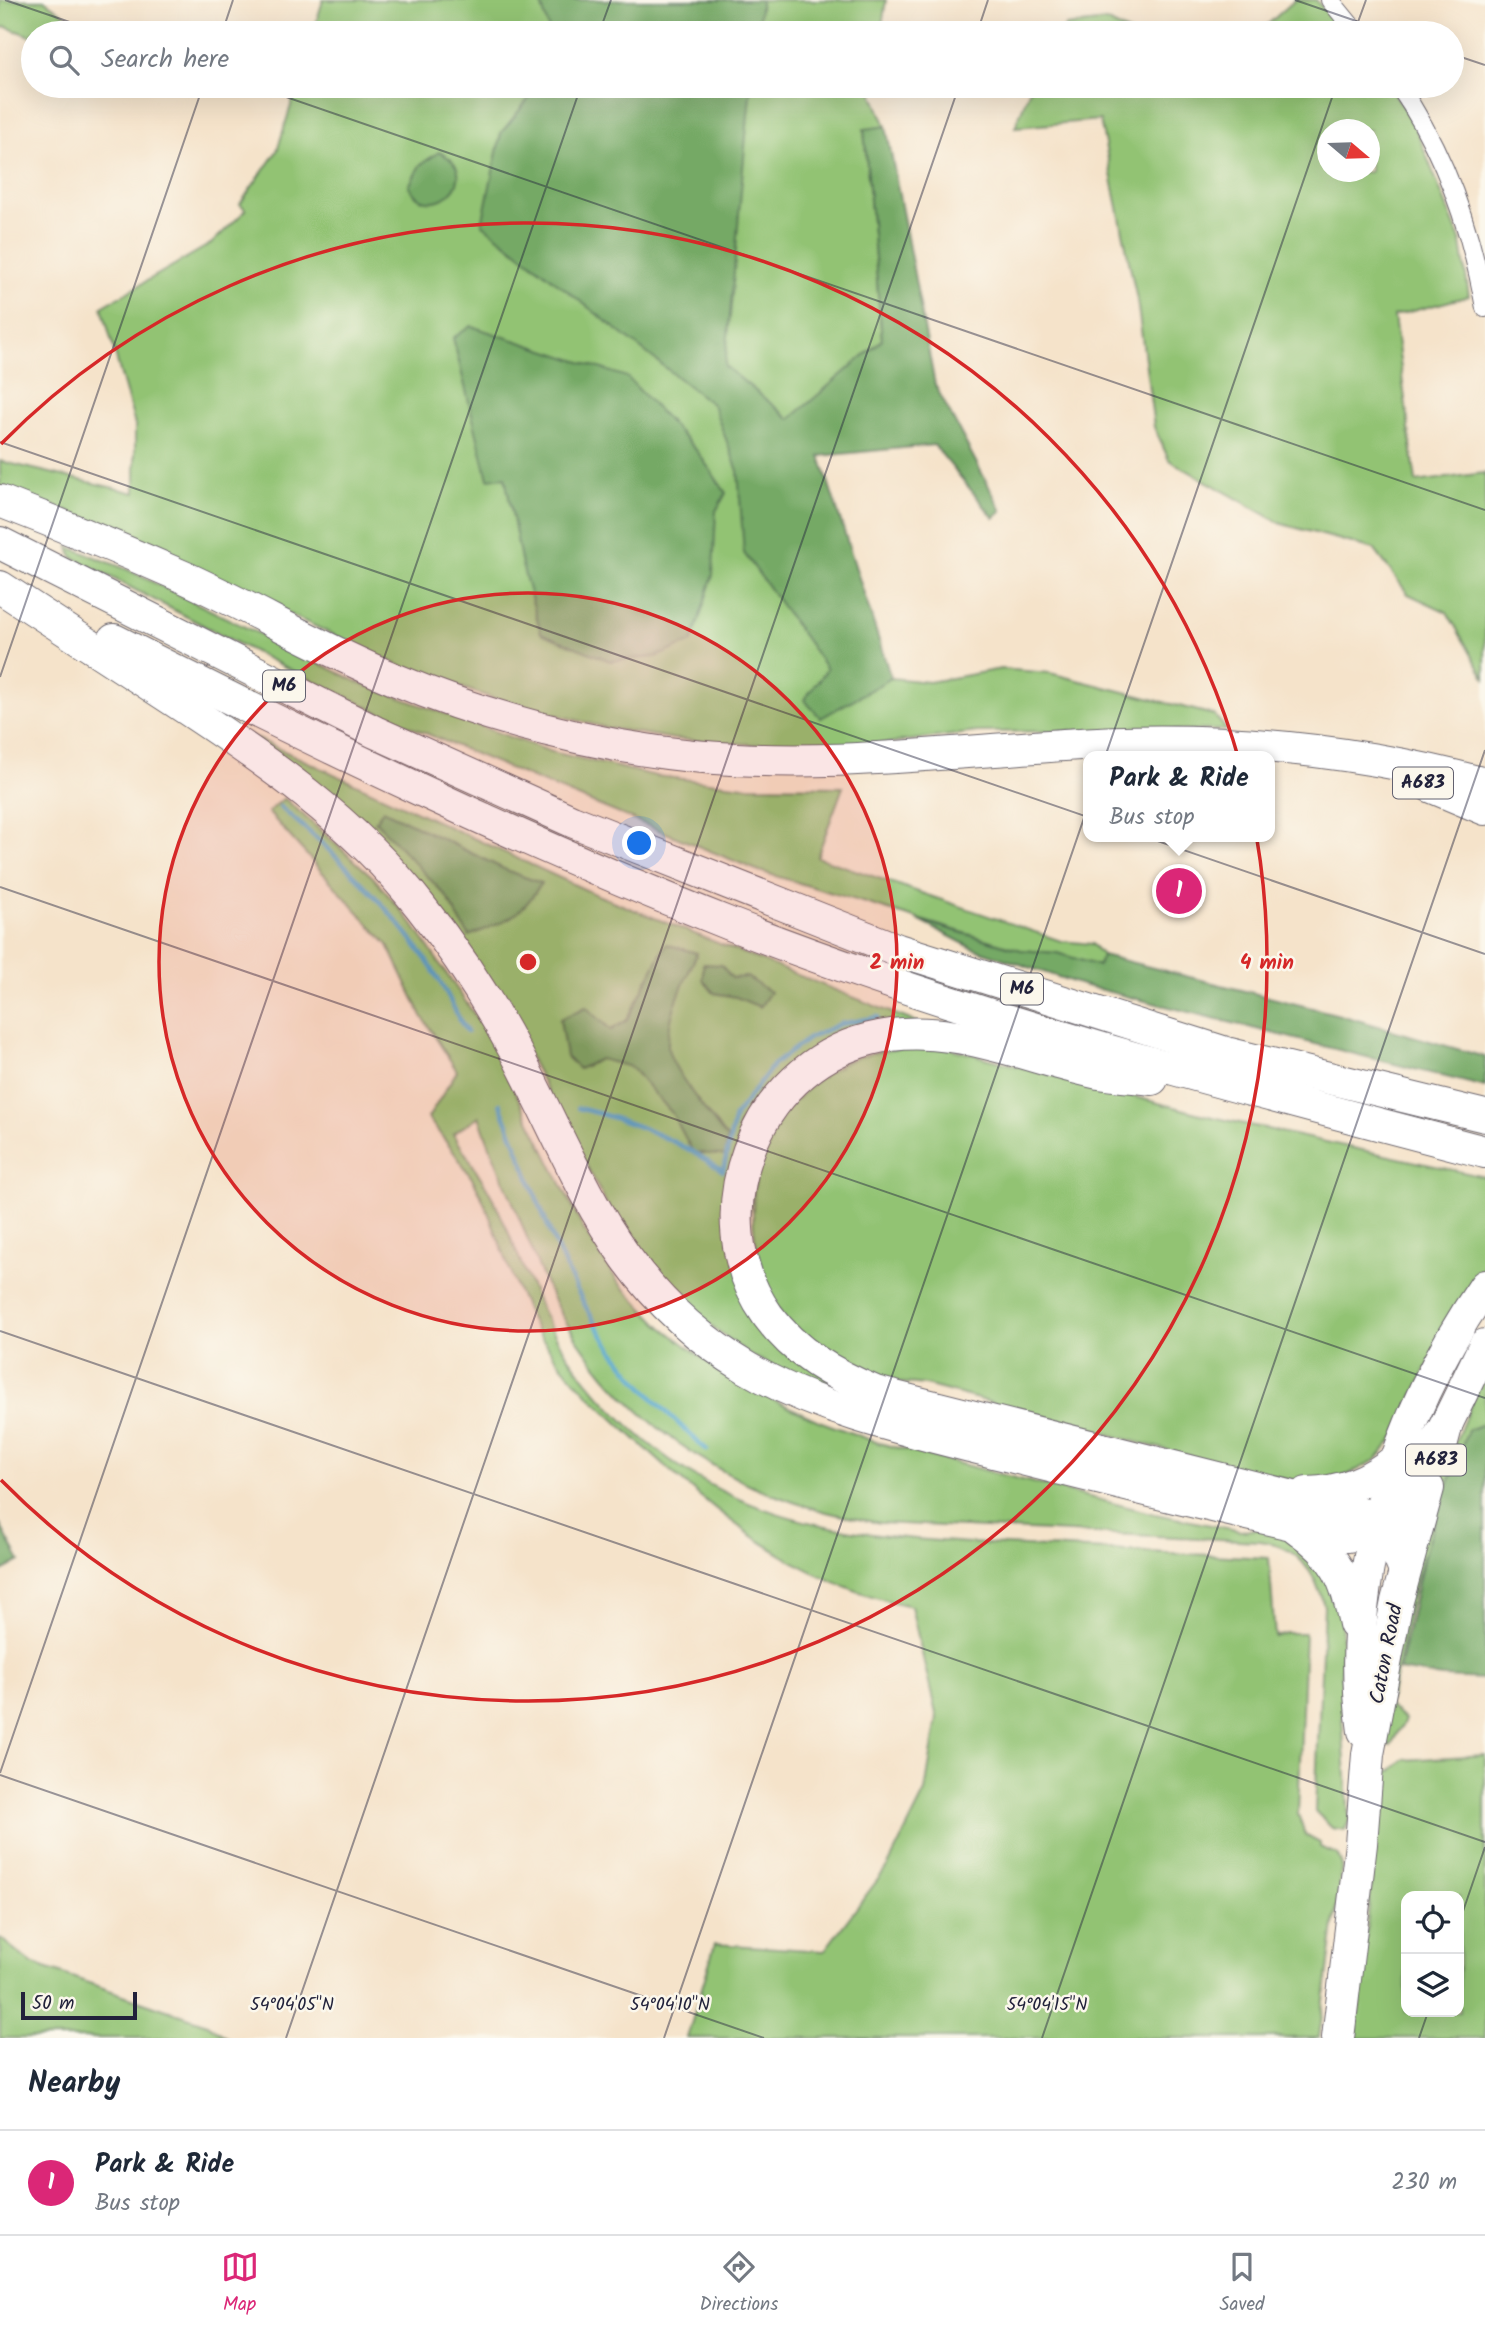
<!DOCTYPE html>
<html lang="en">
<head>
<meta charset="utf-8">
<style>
	:root { --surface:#fff; --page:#f2f2f3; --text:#1f2937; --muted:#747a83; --line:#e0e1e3; --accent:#db2777 }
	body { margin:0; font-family:Kalam,sans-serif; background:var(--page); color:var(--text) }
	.controls { position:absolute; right:21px; bottom:21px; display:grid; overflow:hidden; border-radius:14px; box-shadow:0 7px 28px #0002 }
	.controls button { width:63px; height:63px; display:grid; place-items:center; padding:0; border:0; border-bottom:2px solid var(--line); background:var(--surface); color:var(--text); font:35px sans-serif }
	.compass { position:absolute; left:1317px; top:119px; width:63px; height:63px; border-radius:50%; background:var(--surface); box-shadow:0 7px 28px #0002; rotate:109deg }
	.scale { position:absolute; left:21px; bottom:18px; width:116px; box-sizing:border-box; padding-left:7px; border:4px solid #22223b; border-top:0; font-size:19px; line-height:24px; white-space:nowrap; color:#22223b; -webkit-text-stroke:5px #fbf7ec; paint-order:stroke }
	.you { position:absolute; left:640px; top:844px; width:24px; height:24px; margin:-18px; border:5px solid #fff; border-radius:50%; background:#1a73e8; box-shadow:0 0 0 10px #1a73e833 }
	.badge { display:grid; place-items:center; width:46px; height:46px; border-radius:50%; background:var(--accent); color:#fff; font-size:23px; font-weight:700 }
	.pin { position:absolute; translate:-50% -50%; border:4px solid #fff; box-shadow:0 2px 7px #0006 }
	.popup { position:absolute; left:1083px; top:751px; width:192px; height:91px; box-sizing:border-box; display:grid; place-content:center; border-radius:14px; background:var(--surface); filter:drop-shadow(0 2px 5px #0005); font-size:23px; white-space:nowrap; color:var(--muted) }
	.popup b { font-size:26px; color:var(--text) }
	.popup::after { content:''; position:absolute; left:50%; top:100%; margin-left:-14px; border:14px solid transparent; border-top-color:var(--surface) }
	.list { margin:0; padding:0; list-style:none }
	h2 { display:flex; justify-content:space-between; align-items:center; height:91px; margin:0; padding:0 28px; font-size:30px }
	h2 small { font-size:23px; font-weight:400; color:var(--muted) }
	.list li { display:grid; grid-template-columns:46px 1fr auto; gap:21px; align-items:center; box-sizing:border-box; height:105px; padding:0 28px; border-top:2px solid var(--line) }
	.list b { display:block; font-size:26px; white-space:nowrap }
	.list p { margin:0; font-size:23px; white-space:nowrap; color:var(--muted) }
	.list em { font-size:23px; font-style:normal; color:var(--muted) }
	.icon { flex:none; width:38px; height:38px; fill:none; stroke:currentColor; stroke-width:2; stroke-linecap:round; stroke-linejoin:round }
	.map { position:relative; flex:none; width:1485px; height:2038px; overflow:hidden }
	.search { position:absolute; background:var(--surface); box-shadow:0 7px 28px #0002; left:21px; right:21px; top:21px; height:77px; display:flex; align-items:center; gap:18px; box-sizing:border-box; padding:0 24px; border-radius:38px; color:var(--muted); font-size:26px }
	.sheet { height:196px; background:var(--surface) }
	nav { display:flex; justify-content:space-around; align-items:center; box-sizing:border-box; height:98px; border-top:2px solid var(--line); background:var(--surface); font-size:19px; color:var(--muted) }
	nav a { display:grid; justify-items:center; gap:4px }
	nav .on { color:var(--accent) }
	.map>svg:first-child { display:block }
	.green { fill:#92c373; stroke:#5a7257; stroke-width:2; fill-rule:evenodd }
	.forest { fill:#75a965; stroke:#4c6650; stroke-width:2 }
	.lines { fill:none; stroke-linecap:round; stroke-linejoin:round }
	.stream { stroke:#50a5cc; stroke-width:4.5 }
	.street-casing { stroke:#6c666d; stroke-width:20 }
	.highway-casing { stroke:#6c666d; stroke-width:34 }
	.street { stroke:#fff; stroke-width:18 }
	.highway { stroke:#fff; stroke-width:32 }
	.ticks { fill:none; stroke:#22223b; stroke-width:2; stroke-opacity:0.45 }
	.ring { fill:none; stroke:#d62828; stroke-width:3.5 }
	.labels { text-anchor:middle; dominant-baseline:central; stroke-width:5; stroke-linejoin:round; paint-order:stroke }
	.shield { fill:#fbf7ec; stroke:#636270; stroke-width:2 }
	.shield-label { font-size:19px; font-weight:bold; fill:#22223b }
	.street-label { font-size:21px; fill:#22223b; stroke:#fbf7ec }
	.ticks-label { font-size:18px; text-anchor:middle; fill:#22223b; stroke:#fbf7ec; stroke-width:5; stroke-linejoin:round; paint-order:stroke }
	.centre { fill:#d62828; stroke:#fbf7ec; stroke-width:3.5 }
	.ring-label { font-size:21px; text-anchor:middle; font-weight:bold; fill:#d62828; stroke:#fbf7ec; stroke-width:5; stroke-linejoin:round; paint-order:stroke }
</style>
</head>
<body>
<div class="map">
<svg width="1485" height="2038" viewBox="0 0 1485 2038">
	<rect width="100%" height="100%" fill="#fbf7ec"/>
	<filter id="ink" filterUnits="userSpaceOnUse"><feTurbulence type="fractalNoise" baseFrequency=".0143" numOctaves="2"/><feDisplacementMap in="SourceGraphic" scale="14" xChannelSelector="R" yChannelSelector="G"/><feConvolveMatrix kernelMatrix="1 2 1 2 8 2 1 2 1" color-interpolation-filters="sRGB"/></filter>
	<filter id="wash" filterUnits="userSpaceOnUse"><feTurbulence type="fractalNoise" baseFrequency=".00686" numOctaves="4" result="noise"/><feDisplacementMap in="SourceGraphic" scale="28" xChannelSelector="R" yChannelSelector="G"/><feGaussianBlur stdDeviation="1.57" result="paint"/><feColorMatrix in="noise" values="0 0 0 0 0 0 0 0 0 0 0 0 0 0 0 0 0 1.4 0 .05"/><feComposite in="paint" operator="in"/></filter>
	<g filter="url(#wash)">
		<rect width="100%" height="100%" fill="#f5e3ca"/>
		<g class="green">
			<polygon points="0,0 44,0 90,33 33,33 33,37 6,27 0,28"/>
			<polygon points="323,0 886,0 881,33 313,33"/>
			<polygon points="1295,0 1316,0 1345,33 1258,33"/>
			<polygon points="1106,21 1130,33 1061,33 1066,26"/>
			<polygon points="297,86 874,86 873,95 886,126 864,130 882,340 790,420 744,553 828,669 821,717 891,678 929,682 1001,669 1050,673 1214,715 1227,730 977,732 880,744 776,746 674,739 603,727 495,699 407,669 60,508 0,487 0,461 135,493 135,425 102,307 212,243 246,210 240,204 277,151"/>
			<path d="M1031,86H1178L1185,93L1195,86H1389L1411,117L1461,242L1469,296L1394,316L1416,482L1485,473V678L1447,612L1408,594L1374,549L1282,524L1169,460L1154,427L1137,300L1100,120L1015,127ZM1328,130H1370V172H1328Z"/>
			<polygon points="69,547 126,569 362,684 552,752 656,776 744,786 843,787 817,857 1061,941 1092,944 1102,955 1099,966 1057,953 1021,950 759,871 544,783 399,722 262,656 72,557"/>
			<polygon points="247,734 597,895 918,1023 766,1099 739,1279 848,1391 848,1402 748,1354 681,1303 618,1226 504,1008"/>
			<path d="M284,798L373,877L412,923L483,1027L583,1228L618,1282L662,1327L709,1363L761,1394L819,1421L879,1443L1155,1514L1241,1531L1264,1528L1306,1542L1342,1607L1341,1701L1349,1821L1345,1830L1332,1828L1315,1811L1324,1606C1316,1572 1296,1545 1260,1541L881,1523C749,1504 631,1433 563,1317C544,1286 532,1249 518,1215C505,1182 490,1150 479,1116L453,1134C469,1159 487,1184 499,1211C524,1265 540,1320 576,1367C699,1527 839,1537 1025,1546C1106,1550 1187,1554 1269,1558L1275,1637L1285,1633H1305L1298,1814L1305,1835L1320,1843V1847L1337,1854L1342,1865L1319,2038H687L715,1944L824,1951L888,1866L925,1792L937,1718L911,1606C800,1585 711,1510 631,1435C596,1403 560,1370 536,1329C511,1284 499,1232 477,1187C464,1163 444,1140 428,1118L457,1071L422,1016L388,945L268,812Z"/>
			<path d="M903,1048H948L1208,1116L1485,1177V1265L1448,1323L1394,1439L1376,1460L1323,1488C1189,1459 1057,1419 925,1385C911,1383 895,1384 882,1380C854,1372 813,1346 791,1326C775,1311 768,1289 762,1269C737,1188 765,1107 842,1064C860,1054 882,1051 903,1048Z"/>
			<path d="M1480,1383H1485V1423L1468,1430C1449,1482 1428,1534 1414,1589C1404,1627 1400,1666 1388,1705L1405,1720L1391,1745L1381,1744C1390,1688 1395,1630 1410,1574C1427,1508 1453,1446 1480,1383Z"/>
			<path d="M1485,1755V2038H1356L1382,1774L1391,1771L1403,1760ZM1406,1896H1459V2012H1406Z"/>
			<polygon points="0,1938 31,1963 207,2024 228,2038 0,2038"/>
		</g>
		<g class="forest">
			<polygon points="540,0 761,0 757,33 550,33"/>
			<path d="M539,86H751C741,179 735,272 725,366L790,419L882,340L864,129L886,126L935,385L1002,511L994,518L934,445L820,456L891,678L821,718L804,700L827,669L744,553L738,471L713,405L482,224L501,133Z"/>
			<path d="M439,152C489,175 429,227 409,186L420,165Z"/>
			<polygon points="471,326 627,377 697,451 726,493 716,511 713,575 692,642 655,657 610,661 541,633 522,565 505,477 488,479 453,338"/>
			<path d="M383,810L508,871L541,883C521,918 505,921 469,936L446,896L375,821Z"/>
			<polygon points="918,920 1021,950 1057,953 1099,966 1102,955 1340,1015 1485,1057 1485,1087 1082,985 972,948"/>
			<path d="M666,944L697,953C685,982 667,1014 668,1047C669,1066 714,1122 727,1138L726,1156L693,1152L672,1113L631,1067L600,1059L579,1069L566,1057L560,1019L586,1007L611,1030L627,1020Z"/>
			<polygon points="703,964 721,965 732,978 747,977 770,992 760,1007 736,997 714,993 703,980"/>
			<polygon points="1485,1423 1485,1679 1442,1677 1399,1670 1426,1547 1468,1430"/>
			<polygon points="0,1525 20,1561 0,1572"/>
		</g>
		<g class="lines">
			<g class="stream">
				<path d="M280,807C336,853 402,918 439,980C450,997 456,1016 467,1032"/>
				<path d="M500,1104C530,1177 554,1254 594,1321C622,1370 665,1413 707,1450"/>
				<path d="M578,1108C629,1120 680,1141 723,1171L735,1116L774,1064L809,1038L840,1024L878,1017"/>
			</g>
		</g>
	</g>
	<g filter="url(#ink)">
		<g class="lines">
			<g class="street-casing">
				<g id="street">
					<polyline points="1330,0 1357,33"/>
					<path d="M1399,86C1445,153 1471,229 1485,308"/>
				</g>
			</g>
			<g class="highway-casing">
				<g id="highway">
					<path d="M0,501C62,525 125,551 186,578C256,610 323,650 394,679C487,718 593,746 693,756C820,768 938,753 1064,745C1206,735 1348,747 1485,784"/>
					<polyline points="0,543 375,732 572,821 898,950 1226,1053 1485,1116"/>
					<path d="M0,587C58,625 116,663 175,701C265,760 353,820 420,906C456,951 488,1000 515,1051C582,1178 614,1289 747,1368C824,1413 916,1432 1002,1454C1117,1483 1232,1512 1348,1536L1375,1532L1391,1523L1447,1423"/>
					<path d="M114,640C315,742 520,841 730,924C975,1020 1231,1086 1485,1152"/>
					<polyline points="1430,786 1485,809"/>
					<path d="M1152,1079C1135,1077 1117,1076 1099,1073C1025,1058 947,1019 870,1039C753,1068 697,1217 768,1316C796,1354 833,1374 875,1392L1365,1515C1388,1525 1395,1547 1404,1569"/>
					<polyline points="1442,1442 1447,1423 1485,1345"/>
					<path d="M1307,1493C1344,1492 1370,1481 1399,1457"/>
					<path d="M1297,1528C1337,1556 1346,1578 1355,1624"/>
					<path d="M1364,1731C1342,1581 1399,1410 1485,1286"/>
					<polyline points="1338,2038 1361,1844 1368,1754 1397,1601 1428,1488"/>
				</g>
			</g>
			<use href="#street" class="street"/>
			<use href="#highway" class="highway"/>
		</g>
	</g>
	<path class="ticks" d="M5,0L102,33M1295,0L1391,33M222,33L233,0M599,33L611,0M977,33L988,0M1354,33L1366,0M1452,54L1485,65M254,86L1485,510M0,442L1485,954M0,677L203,86M0,887L1485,1398M0,1331L1485,1842M0,1773L581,86M0,1775L764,2038M1459,1923L1485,1847M286,2038L959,86M664,2038L1336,86M1042,2038L1485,750M1419,2038L1428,2012"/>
	<circle cx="528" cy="962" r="369" fill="#d62828" fill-opacity=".12"/>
	<g class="ring">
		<circle cx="528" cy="962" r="369"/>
		<path d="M1 444A739 739 0 1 1 1 1480"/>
	</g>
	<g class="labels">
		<g class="shield">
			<rect x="263" y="670.5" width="42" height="31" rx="5"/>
			<rect x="1393" y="767.5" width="60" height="31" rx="5"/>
			<rect x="1001" y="973.5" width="42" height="31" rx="5"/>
			<rect x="1406" y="1444.5" width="60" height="31" rx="5"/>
		</g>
		<g class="shield-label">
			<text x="284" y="686">M6</text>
			<text x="1423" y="783">A683</text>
			<text x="1022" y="989">M6</text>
			<text x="1436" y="1460">A683</text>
		</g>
		<g class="street-label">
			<text transform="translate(1387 1654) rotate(-79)">Caton Road</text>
		</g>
	</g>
	<g class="ticks-label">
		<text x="292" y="2010">54°04'05"N</text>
		<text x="670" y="2010">54°04'10"N</text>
		<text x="1047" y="2010">54°04'15"N</text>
	</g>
	<circle cx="528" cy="962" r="10" class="centre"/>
	<g class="ring-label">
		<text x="897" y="969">2 min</text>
		<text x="1267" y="969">4 min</text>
	</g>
</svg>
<div class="controls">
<button><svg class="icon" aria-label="locate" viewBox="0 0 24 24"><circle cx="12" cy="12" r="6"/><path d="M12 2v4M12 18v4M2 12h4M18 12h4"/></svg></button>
<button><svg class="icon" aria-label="layers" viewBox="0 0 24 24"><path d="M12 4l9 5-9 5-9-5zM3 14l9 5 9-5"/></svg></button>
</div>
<svg class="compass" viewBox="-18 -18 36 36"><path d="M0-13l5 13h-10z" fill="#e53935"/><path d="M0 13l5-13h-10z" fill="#747a83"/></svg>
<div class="scale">50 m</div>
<div class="you"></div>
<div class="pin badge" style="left:1179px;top:891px">1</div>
<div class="popup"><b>Park &amp; Ride</b>Bus stop</div>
<div class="search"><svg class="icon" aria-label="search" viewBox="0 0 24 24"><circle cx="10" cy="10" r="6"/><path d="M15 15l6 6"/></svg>Search here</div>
</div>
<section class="sheet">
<h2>Nearby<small></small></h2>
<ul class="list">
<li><span class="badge">1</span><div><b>Park &amp; Ride</b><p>Bus stop</p></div><em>230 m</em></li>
</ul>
</section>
<nav>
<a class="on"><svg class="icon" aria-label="map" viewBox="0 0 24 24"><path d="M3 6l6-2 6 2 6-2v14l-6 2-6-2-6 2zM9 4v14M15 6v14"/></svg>Map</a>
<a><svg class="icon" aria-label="directions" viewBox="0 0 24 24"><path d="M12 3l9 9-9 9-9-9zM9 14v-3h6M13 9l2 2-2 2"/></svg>Directions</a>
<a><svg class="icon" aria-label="saved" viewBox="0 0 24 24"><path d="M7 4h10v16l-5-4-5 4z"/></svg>Saved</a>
</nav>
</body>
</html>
